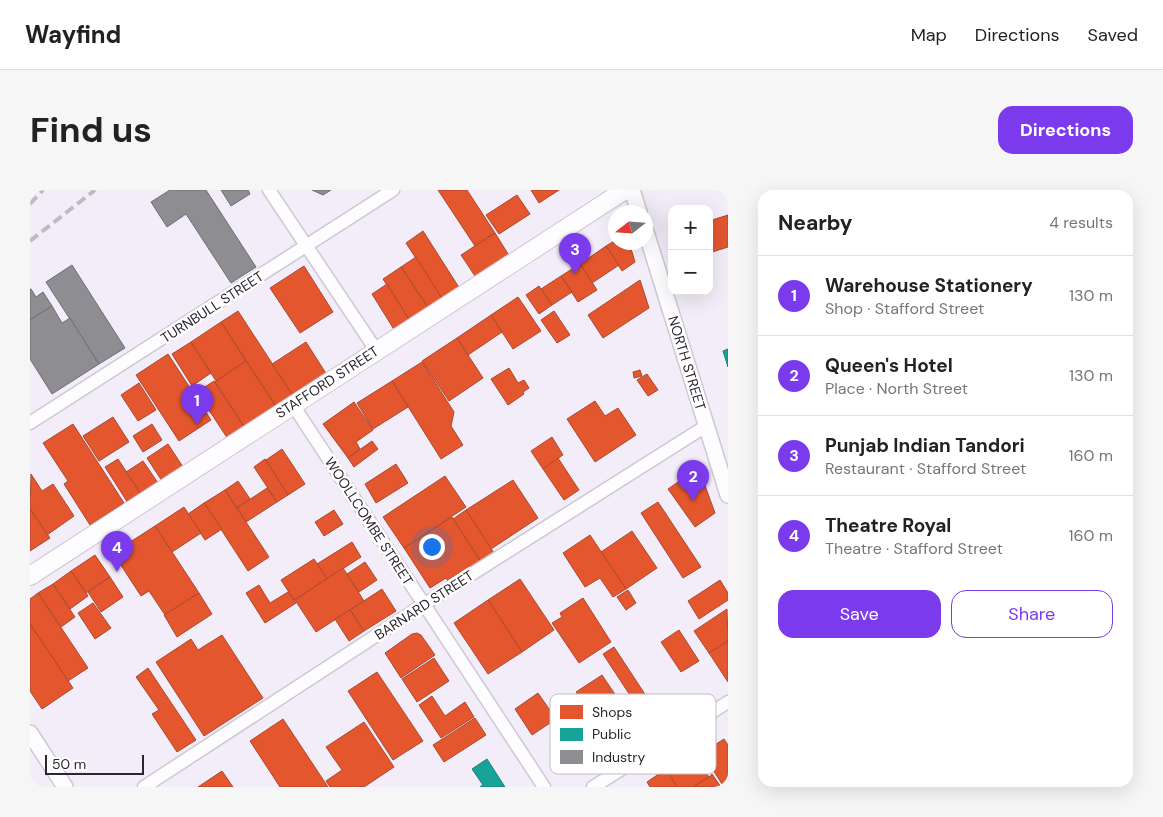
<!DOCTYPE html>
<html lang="en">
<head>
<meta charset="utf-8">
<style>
	:root { --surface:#fff; --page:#f6f6f6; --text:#222; --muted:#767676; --line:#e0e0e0; --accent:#7c3aed }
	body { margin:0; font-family:"DM Sans",sans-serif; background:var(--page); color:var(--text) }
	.controls { position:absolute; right:15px; top:15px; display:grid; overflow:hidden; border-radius:10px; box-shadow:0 5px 20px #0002 }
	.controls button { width:45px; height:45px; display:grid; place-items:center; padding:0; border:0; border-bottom:1px solid var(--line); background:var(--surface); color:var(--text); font:25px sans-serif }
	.compass { position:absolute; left:578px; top:15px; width:45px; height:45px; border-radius:50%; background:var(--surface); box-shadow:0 5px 20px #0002; rotate:253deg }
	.scale { position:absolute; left:15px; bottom:12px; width:99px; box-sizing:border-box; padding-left:5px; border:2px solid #2a252e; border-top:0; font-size:14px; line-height:18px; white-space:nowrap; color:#2a252e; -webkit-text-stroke:4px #fff; paint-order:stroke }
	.you { position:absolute; left:401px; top:356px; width:18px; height:18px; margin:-12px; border:4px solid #fff; border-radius:50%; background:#1a73e8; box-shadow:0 0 0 8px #1a73e833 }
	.badge { display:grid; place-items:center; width:32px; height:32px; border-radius:50%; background:var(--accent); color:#fff; font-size:16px; font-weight:700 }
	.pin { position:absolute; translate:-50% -41px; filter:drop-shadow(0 1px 2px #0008) }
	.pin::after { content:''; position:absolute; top:26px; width:18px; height:15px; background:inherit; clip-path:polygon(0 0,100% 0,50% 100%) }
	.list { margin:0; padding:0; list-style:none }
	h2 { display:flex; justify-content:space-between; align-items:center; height:65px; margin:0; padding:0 20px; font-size:21px }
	h2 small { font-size:16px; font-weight:400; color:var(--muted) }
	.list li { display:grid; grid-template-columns:32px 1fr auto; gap:15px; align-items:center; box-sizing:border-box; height:80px; padding:0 20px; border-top:1px solid var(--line) }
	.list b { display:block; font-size:19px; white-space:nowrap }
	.list p { margin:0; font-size:16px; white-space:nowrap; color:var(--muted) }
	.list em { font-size:16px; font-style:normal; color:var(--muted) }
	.actions { display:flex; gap:10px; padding:15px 20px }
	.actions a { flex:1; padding:11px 0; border:1px solid var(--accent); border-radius:15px; text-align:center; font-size:18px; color:var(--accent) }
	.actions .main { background:var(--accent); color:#fff }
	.map { position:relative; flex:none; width:698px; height:597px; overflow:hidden; border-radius:15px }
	header { display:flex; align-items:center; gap:30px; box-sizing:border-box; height:70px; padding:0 25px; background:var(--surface); border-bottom:1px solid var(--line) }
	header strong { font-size:24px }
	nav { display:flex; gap:28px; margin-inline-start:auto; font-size:18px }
	.intro { display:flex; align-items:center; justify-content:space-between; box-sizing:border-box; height:120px; padding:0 30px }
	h1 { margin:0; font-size:35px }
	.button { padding:12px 22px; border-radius:15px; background:var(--accent); color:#fff; font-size:18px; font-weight:700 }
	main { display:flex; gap:30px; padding:0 30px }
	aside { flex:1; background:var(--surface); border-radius:15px; box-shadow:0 5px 20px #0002 }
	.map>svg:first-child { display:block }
	.shops { fill:#e4572e; stroke:#ac482e }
	.public { fill:#17a398; stroke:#1d7d78 }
	.industry { fill:#8d8d92; stroke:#6f6e74 }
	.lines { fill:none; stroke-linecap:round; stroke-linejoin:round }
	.minor-casing { stroke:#cec8d3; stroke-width:15 }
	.tertiary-casing { stroke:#cec8d3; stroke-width:18 }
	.secondary-casing { stroke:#cec8d3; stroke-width:20 }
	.minor { stroke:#fdfcfe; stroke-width:12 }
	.tertiary { stroke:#fdfcfe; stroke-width:15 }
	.secondary { stroke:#fdfcfe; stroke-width:18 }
	.rail { stroke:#bdbcbe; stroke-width:4; stroke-dasharray:10 5; stroke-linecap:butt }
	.labels { text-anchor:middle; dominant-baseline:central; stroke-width:5; stroke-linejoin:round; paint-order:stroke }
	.street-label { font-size:14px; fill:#2a252e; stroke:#fff }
	.key { fill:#fff; stroke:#bfbec0; stroke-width:1 }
	.key-label { font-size:14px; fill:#2a252e }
</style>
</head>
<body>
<header>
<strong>Wayfind</strong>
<nav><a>Map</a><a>Directions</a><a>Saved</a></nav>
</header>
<div class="intro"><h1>Find us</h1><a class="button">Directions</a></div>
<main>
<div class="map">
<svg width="698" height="597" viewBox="0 0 698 597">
	<rect width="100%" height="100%" fill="#f3ecf9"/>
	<g class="shops">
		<polygon points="408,0 437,0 465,43 445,56"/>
		<polygon points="501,0 529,0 509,13"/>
		<polygon points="487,5 500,24 469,44 456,25"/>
		<polygon points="698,25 698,57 679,63 679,31"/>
		<polygon points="393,41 430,99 413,110 376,53"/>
		<polygon points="465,43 480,67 447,89 431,65"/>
		<polygon points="586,50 586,52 599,52 605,72 592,81 576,56"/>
		<polygon points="576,56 589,75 562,93 550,74"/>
		<polygon points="386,67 413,110 399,119 371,77"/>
		<polygon points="550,74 567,100 548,112 531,86"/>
		<polygon points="274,76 303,122 270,143 240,98"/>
		<polygon points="371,77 399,119 380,131 353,89"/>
		<polygon points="531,86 542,102 522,115 511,99"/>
		<polygon points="610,90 619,118 573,148 558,125"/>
		<polygon points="357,94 380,131 365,141 342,104"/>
		<polygon points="509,96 522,115 509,124 496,105"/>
		<polygon points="488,107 511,141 483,159 461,125"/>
		<polygon points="208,121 264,207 247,218 191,132"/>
		<polygon points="524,121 540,145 527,153 511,130"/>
		<polygon points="461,125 472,142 438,165 427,148"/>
		<polygon points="191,132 216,171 186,191 161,152"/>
		<polygon points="427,148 453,188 419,211 392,171"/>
		<polygon points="161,152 181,183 162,196 142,164"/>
		<polygon points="276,152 297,185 264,207 242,174"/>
		<polygon points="138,164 181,230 149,251 106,185"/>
		<polygon points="216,171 247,218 215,238 185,192"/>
		<polygon points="392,172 424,222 421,236 433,255 411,269 362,191"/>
		<polygon points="479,178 488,193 494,190 499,198 493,202 494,204 478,215 461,189"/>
		<polygon points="610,180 612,186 604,188 603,182"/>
		<polygon points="617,184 628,200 618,206 607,190"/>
		<polygon points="184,191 215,238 198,249 167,202"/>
		<polygon points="362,191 378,217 343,239 327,213"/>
		<polygon points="109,193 126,220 108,231 91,205"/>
		<polygon points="565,211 575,226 588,218 606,245 565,272 537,229"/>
		<polygon points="324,212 343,240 326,252 330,259 318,268 293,234"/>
		<polygon points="83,227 99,252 69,271 53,246"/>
		<polygon points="43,234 94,313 60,335 34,294 38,291 13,253"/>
		<polygon points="122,234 132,250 113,262 103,246"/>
		<polygon points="522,247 533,265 513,279 501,261"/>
		<polygon points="342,251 348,259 324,277 318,268"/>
		<polygon points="138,254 153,277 132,291 117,268"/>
		<polygon points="252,259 275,294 258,305 236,270"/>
		<polygon points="528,268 549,300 534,310 513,279"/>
		<polygon points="88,269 111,304 98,313 75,277"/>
		<polygon points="235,269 258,305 247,312 224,277"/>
		<polygon points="113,271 128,293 111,304 96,282"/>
		<polygon points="366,274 378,293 346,313 335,294"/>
		<polygon points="664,282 670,282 685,323 665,337 638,299 658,285"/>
		<polygon points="1,284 12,301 23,294 44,326 17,345 0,319"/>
		<polygon points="415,286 436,317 374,358 353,327"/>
		<polygon points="483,290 508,328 461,359 436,320"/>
		<polygon points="208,291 220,309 207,318 195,300"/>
		<polygon points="237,298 247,312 216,332 207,318"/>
		<polygon points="195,300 239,367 218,381 174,313"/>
		<polygon points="628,312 671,377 653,388 611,323"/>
		<polygon points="174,313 192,339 175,350 158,324"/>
		<polygon points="154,317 171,343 142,362 125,336"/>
		<polygon points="0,319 20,348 0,361"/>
		<polygon points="304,320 313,334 294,346 285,332"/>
		<polygon points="436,320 464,363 451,372 423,329"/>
		<polygon points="422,327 451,372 419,393 416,388 400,398 374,358"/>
		<polygon points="125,336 169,403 135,425 119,401 111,406 83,363"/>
		<polygon points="602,341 627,378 596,399 571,362"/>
		<polygon points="560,345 596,399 583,407 570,388 555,397 533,363"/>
		<polygon points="322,352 331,367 297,389 287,374"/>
		<polygon points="65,365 80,387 56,403 41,381"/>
		<polygon points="284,369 297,389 264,410 251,390"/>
		<polygon points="335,372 347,390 329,402 317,384"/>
		<polygon points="313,378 334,411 286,442 265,410"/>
		<polygon points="41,381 58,406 40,419 23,394"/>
		<polygon points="80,387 93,407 71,422 58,402"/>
		<polygon points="490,389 524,440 492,462 458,410"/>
		<polygon points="690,390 698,403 698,410 669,429 658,411"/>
		<polygon points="23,394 45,427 31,437 8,403"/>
		<polygon points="229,395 240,413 258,402 266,413 235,433 216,403"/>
		<polygon points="352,399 366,421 334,441 320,420"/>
		<polygon points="598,400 606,413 596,420 587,407"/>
		<polygon points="8,403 58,478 38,491 0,434 0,409"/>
		<polygon points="169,403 182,424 147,447 134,425"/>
		<polygon points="553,408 581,452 549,473 522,433 532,427 530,423"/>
		<polygon points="458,410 492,462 458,484 424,433"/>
		<polygon points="63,413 81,438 65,449 48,423"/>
		<polygon points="697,419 698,451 679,463 664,441"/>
		<polygon points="320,420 334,441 319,451 305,429"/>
		<polygon points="0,434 43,498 12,519 0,501"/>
		<polygon points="649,440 669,471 651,482 631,452"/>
		<polygon points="387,443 391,445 405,465 371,488 355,463 382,444"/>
		<polygon points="192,445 233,508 174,546 126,472 161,449 168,460"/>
		<polygon points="698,451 698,492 679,463"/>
		<polygon points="584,457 624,518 613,525 573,464"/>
		<polygon points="404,468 419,491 387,512 372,489"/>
		<polygon points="118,478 166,550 147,562 122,524 129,520 106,487"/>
		<polygon points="347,482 393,551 363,570 318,501"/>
		<polygon points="572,485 607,537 581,555 546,502"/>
		<polygon points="508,503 526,529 502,545 485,519"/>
		<polygon points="402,506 415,526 435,512 444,527 411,548 389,515"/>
		<polygon points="445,528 456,545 414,572 403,555"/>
		<polygon points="253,529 298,597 250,597 220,551"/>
		<polygon points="334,532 364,577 334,597 300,597 296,591 312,580 296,557"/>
		<polygon points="538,542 549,557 547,558 549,562 531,575 526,570 528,568 520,555"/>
		<polygon points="694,549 698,555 698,597 694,597 672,563"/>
		<polygon points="663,563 679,587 663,597 647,597 636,581"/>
		<polygon points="636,579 647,597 620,597 617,592"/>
		<polygon points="192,581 203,597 168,597"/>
		<polygon points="682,584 691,597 663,597 679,587"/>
	</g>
	<g class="public">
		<polygon points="698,159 698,177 693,161"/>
		<polygon points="457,569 475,597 450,597 453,595 442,579"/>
	</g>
	<g class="industry">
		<polygon points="140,0 176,0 226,77 201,93 156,24 137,37 121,12"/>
		<polygon points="191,0 218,0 220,4 201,16"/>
		<polygon points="282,0 301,0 293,5"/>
		<polygon points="42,75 95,158 69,174 16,92"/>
		<polygon points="0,99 1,99 6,107 13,102 22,116 0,130"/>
		<polygon points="22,116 32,133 40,128 69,174 22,204 0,169 0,130"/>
	</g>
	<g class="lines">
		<g class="minor-casing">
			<g id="minor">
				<polyline points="239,0 346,160"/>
				<polyline points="263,215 514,597"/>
				<polyline points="0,233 363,0"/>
				<polyline points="114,597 393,415 676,236"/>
				<polyline points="563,597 698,512"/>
			</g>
		</g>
		<g class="tertiary-casing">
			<g id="tertiary">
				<polyline points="602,0 609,22"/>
				<polyline points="616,42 698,305"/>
				<polyline points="0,543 35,597"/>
			</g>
		</g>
		<g class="secondary-casing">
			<polyline id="secondary" points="0,386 595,0"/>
		</g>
		<use href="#minor" class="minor"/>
		<use href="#tertiary" class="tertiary"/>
		<use href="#secondary" class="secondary"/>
		<g class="rail">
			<polyline points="0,14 13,0"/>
			<polyline points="0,51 65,0"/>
		</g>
	</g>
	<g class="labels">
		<g class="street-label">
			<text transform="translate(182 117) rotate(-33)">TURNBULL STREET</text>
			<text transform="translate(657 173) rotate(73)">NORTH STREET</text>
			<text transform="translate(297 192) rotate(-33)">STAFFORD STREET</text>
			<text transform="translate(339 331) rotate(57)">WOOLLCOMBE STREET</text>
			<text transform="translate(394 415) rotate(-33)">BARNARD STREET</text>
		</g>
	</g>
	<rect x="520" y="504" width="166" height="80" rx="8" class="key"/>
	<rect x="530" y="515" width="23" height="14" fill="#e4572e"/>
	<rect x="530" y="538" width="23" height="13" fill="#17a398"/>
	<rect x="530" y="560" width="23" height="14" fill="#8d8d92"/>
	<g class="key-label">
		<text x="562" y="527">Shops</text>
		<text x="562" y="549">Public</text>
		<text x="562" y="572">Industry</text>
	</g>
</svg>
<div class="controls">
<button>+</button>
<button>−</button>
</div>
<svg class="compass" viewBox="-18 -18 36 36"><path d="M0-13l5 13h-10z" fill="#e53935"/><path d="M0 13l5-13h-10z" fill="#767676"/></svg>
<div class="scale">50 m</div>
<div class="you"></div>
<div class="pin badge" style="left:167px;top:235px">1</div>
<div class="pin badge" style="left:663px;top:311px">2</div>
<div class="pin badge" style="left:545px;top:84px">3</div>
<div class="pin badge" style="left:87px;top:382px">4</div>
</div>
<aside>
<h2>Nearby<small>4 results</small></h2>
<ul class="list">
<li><span class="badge">1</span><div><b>Warehouse Stationery</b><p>Shop · Stafford Street</p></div><em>130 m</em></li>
<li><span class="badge">2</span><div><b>Queen's Hotel</b><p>Place · North Street</p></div><em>130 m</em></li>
<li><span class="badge">3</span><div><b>Punjab Indian Tandori</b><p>Restaurant · Stafford Street</p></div><em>160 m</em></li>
<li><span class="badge">4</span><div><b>Theatre Royal</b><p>Theatre · Stafford Street</p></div><em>160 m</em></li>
</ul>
<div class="actions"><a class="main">Save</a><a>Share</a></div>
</aside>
</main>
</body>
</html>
